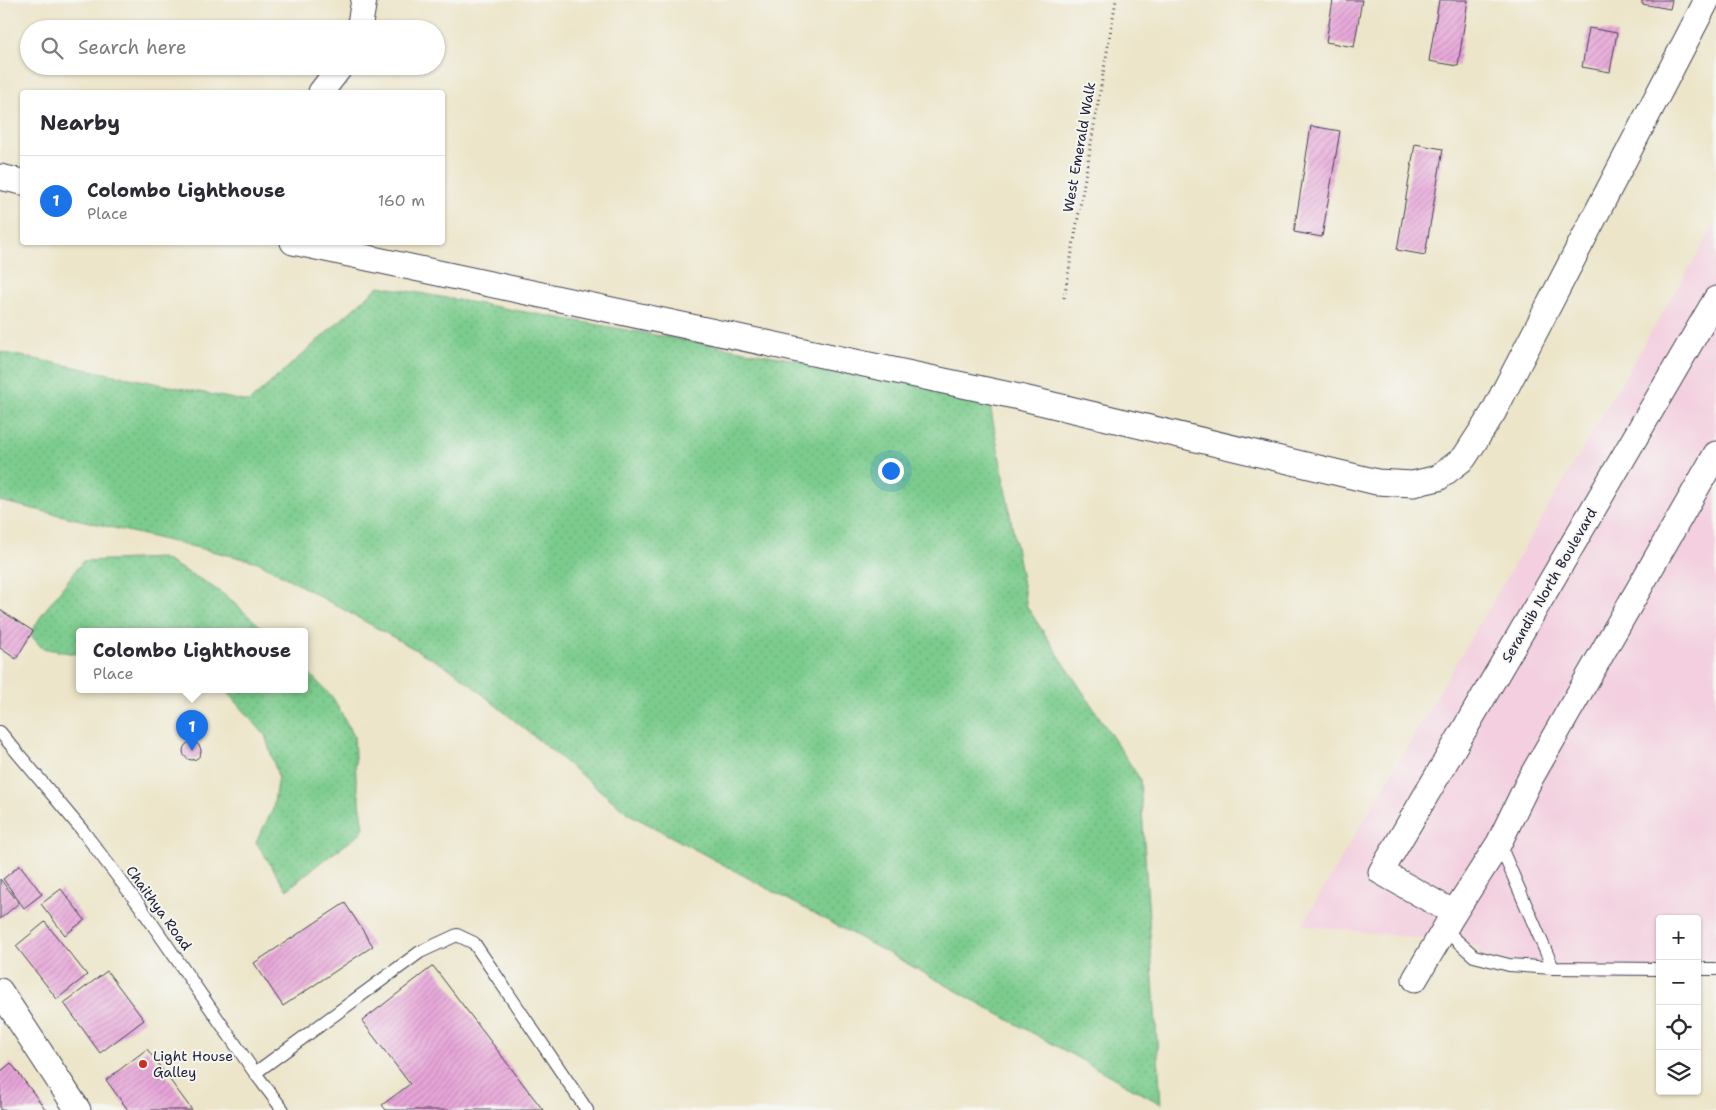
<!DOCTYPE html>
<html lang="en">
<head>
<meta charset="utf-8">
<style>
	:root { --surface:#fff; --page:#f7f7f7; --text:#2b2b33; --muted:#7c7c81; --line:#e1e1e2; --accent:#1a73e8 }
	body { margin:0; font-family:"Shantell Sans",sans-serif; background:var(--page); color:var(--text) }
	.controls { position:absolute; right:15px; bottom:15px; display:grid; overflow:hidden; border-radius:5px; box-shadow:0 1px 4px #0004 }
	.controls button { width:45px; height:45px; display:grid; place-items:center; padding:0; border:0; border-bottom:1px solid var(--line); background:var(--surface); color:var(--text); font:25px sans-serif }
	.you { position:absolute; left:890px; top:470px; width:18px; height:18px; margin:-12px; border:4px solid #fff; border-radius:50%; background:#1a73e8; box-shadow:0 0 0 8px #1a73e833 }
	.badge { display:grid; place-items:center; width:32px; height:32px; border-radius:50%; background:var(--accent); color:#fff; font-size:16px; font-weight:700 }
	.pin { position:absolute; translate:-50% -41px; filter:drop-shadow(0 1px 2px #0008) }
	.pin::after { content:''; position:absolute; top:26px; width:18px; height:15px; background:inherit; clip-path:polygon(0 0,100% 0,50% 100%) }
	.popup { position:absolute; left:76px; top:628px; width:232px; height:65px; box-sizing:border-box; display:grid; place-content:center; border-radius:5px; background:var(--surface); filter:drop-shadow(0 1px 4px #0005); font-size:16px; white-space:nowrap; color:var(--muted) }
	.popup b { font-size:19px; color:var(--text) }
	.popup::after { content:''; position:absolute; left:50%; top:100%; margin-left:-10px; border:10px solid transparent; border-top-color:var(--surface) }
	.list { margin:0; padding:0; list-style:none }
	h2 { display:flex; justify-content:space-between; align-items:center; height:65px; margin:0; padding:0 20px; font-size:21px }
	h2 small { font-size:16px; font-weight:400; color:var(--muted) }
	.list li { display:grid; grid-template-columns:32px 1fr auto; gap:15px; align-items:center; box-sizing:border-box; height:90px; padding:0 20px; border-top:1px solid var(--line) }
	.list b { display:block; font-size:19px; white-space:nowrap }
	.list p { margin:0; font-size:16px; white-space:nowrap; color:var(--muted) }
	.list em { font-size:16px; font-style:normal; color:var(--muted) }
	.icon { flex:none; width:28px; height:28px; fill:none; stroke:currentColor; stroke-width:2; stroke-linecap:round; stroke-linejoin:round }
	.map { position:relative; flex:none; width:1716px; height:1110px; overflow:hidden }
	.search { position:absolute; background:var(--surface); box-shadow:0 1px 4px #0004; left:20px; top:20px; width:425px; height:55px; display:flex; align-items:center; gap:12px; box-sizing:border-box; padding:0 18px; border-radius:28px; color:var(--muted); font-size:19px }
	.panel { position:absolute; background:var(--surface); box-shadow:0 1px 4px #0004; left:20px; top:90px; width:425px; height:155px; border-radius:5px }
	.map>svg:first-child { display:block }
	.built { fill:#f3cfdf }
	.green { fill:url(#green-dots); stroke:#4f7764 }
	.building { fill:url(#building-hatch) }
	.lines { fill:none; stroke-linecap:round; stroke-linejoin:round }
	.service-casing { stroke:#403f50; stroke-width:14 }
	.minor-casing { stroke:#403f50; stroke-width:27 }
	.path { stroke:#403f50; stroke-width:3; stroke-dasharray:1 4; stroke-linecap:butt }
	.service { stroke:#fff; stroke-width:12 }
	.minor { stroke:#fff; stroke-width:25 }
	.poi-dot { fill:#c8321e; stroke:#f6f6f2; stroke-width:2 }
	.labels { text-anchor:middle; dominant-baseline:central; stroke-width:4; stroke-linejoin:round; paint-order:stroke }
	.street-label { font-size:14px; fill:#22223b; stroke:#f6f6f2 }
	.poi-label { font-size:14px; fill:#22223b; stroke:#f6f6f2; text-anchor:start }
</style>
</head>
<body>
<div class="map">
<svg width="1716" height="1110" viewBox="0 0 1716 1110">
	<defs>
		<pattern id="green-dots" width="8" height="8" patternUnits="userSpaceOnUse" patternTransform="scale(1.25)"><rect width="8" height="8" fill="#7ccc8d"/><path d="M2 2h.1M6 6h.1" fill="none" stroke="#6baf7b" stroke-width="1.8" stroke-linecap="round"/></pattern>
		<pattern id="building-hatch" width="6" height="6" patternUnits="userSpaceOnUse" patternTransform="scale(1.25)"><rect width="6" height="6" fill="#e8a6d9"/><path d="M-1 1l2-2M0 6l6-6M5 7l2-2" fill="none" stroke="#bc87b1"/></pattern>
	</defs>
	<rect width="100%" height="100%" fill="#f6f6f2"/>
	<filter id="ink" filterUnits="userSpaceOnUse"><feTurbulence type="fractalNoise" baseFrequency=".02" numOctaves="2"/><feDisplacementMap in="SourceGraphic" scale="10" xChannelSelector="R" yChannelSelector="G"/><feConvolveMatrix kernelMatrix="1 2 1 2 8 2 1 2 1" color-interpolation-filters="sRGB"/></filter>
	<filter id="wash" filterUnits="userSpaceOnUse"><feTurbulence type="fractalNoise" baseFrequency=".0096" numOctaves="4" result="noise"/><feDisplacementMap in="SourceGraphic" scale="20" xChannelSelector="R" yChannelSelector="G"/><feGaussianBlur stdDeviation="1.12" result="paint"/><feColorMatrix in="noise" values="0 0 0 0 0 0 0 0 0 0 0 0 0 0 0 0 0 1.4 0 .05"/><feComposite in="paint" operator="in"/></filter>
	<g filter="url(#wash)">
		<rect width="100%" height="100%" fill="#ece5c9"/>
		<polygon class="built" points="1716,222 1716,973 1697,975 1697,919 1660,919 1660,978 1594,983 1477,953 1481,946 1302,925"/>
		<g class="green">
			<polygon points="379,286 988,394 1027,607 1140,779 1161,1104 899,959 629,814 454,671 258,562 0,501 0,352 249,402"/>
			<polygon points="162,558 207,583 227,597 267,632 80,632 79,651 75,654 42,648 30,634 43,613 83,561"/>
			<polygon points="305,669 333,698 354,736 356,778 364,827 359,835 317,865 287,890 256,842 273,809 278,776 265,735 226,690 304,690"/>
		</g>
		<g id="blocks">
			<g class="building">
				<polygon points="1333,0 1362,0 1354,47 1326,42"/>
				<polygon points="1439,0 1468,0 1458,66 1429,61"/>
				<polygon points="1642,0 1672,0 1670,9 1642,4"/>
				<polygon points="1589,28 1617,33 1610,72 1582,67"/>
				<polygon points="1311,126 1340,131 1322,237 1294,232"/>
				<polygon points="1415,144 1443,149 1425,255 1397,250"/>
				<polygon points="0,610 33,631 16,659 0,648"/>
				<circle cx="192" cy="751" r="9"/>
				<polygon points="20,865 42,894 24,908 3,879"/>
				<polygon points="0,879 19,903 0,919"/>
				<polygon points="61,889 85,920 65,935 41,904"/>
				<polygon points="345,903 373,946 283,1006 254,963"/>
				<polygon points="45,922 87,975 57,999 16,946"/>
				<polygon points="433,966 543,1110 386,1110 382,1105 410,1084 362,1021"/>
				<polygon points="107,971 144,1020 100,1053 64,1003"/>
				<polygon points="147,1049 192,1110 128,1110 106,1080"/>
				<polygon points="11,1063 46,1110 0,1110 0,1072"/>
			</g>
		</g>
	</g>
	<g filter="url(#ink)">
		<use href="#blocks" fill-opacity="0" stroke="#403f50" stroke-width="1"/>
		<g class="lines">
			<g class="service-casing">
				<g id="service">
					<polyline points="0,732 82,830 140,906 255,1073 283,1110"/>
					<polyline points="1499,843 1553,968"/>
					<polyline points="1445,930 1474,956 1509,965 1553,968 1660,969"/>
					<polyline points="1697,969 1716,969"/>
					<polyline points="255,1073 420,952 457,935 474,943 587,1110"/>
				</g>
			</g>
			<g class="minor-casing">
				<g id="minor">
					<polyline points="359,29 364,0"/>
					<polyline points="321,92 341,66"/>
					<polyline points="0,177 22,182"/>
					<polyline points="293,242 1019,397 1377,482 1413,484 1438,478 1464,458 1493,413 1707,0"/>
					<polyline points="1454,913 1381,872 1716,299"/>
					<polyline points="1415,979 1454,913 1499,843 1530,779 1716,454"/>
					<polyline points="0,991 78,1110"/>
				</g>
			</g>
			<polyline class="path" points="1064,298 1116,0"/>
			<use href="#service" class="service"/>
			<use href="#minor" class="minor"/>
		</g>
	</g>
	<circle class="poi-dot" cx="143" cy="1064" r="5"/>
	<g class="labels">
		<g class="street-label">
			<text transform="translate(1079 147) rotate(-80)">West Emerald Walk</text>
			<text transform="translate(1549 585) rotate(-60)">Serandib North Boulevard</text>
			<text transform="translate(159 908) rotate(54)">Chaithya Road</text>
		</g>
		<g class="poi-label">
			<text x="153" y="1056">Light House<tspan x="153" dy="16">Galley</tspan></text>
		</g>
	</g>
</svg>
<div class="controls">
<button>+</button>
<button>−</button>
<button><svg class="icon" aria-label="locate" viewBox="0 0 24 24"><circle cx="12" cy="12" r="6"/><path d="M12 2v4M12 18v4M2 12h4M18 12h4"/></svg></button>
<button><svg class="icon" aria-label="layers" viewBox="0 0 24 24"><path d="M12 4l9 5-9 5-9-5zM3 14l9 5 9-5"/></svg></button>
</div>
<div class="you"></div>
<div class="pin badge" style="left:192px;top:751px">1</div>
<div class="popup"><b>Colombo Lighthouse</b>Place</div>
<div class="search"><svg class="icon" aria-label="search" viewBox="0 0 24 24"><circle cx="10" cy="10" r="6"/><path d="M15 15l6 6"/></svg>Search here</div>
<section class="panel">
<h2>Nearby<small></small></h2>
<ul class="list">
<li><span class="badge">1</span><div><b>Colombo Lighthouse</b><p>Place</p></div><em>160 m</em></li>
</ul>
</section>
</div>
</body>
</html>
